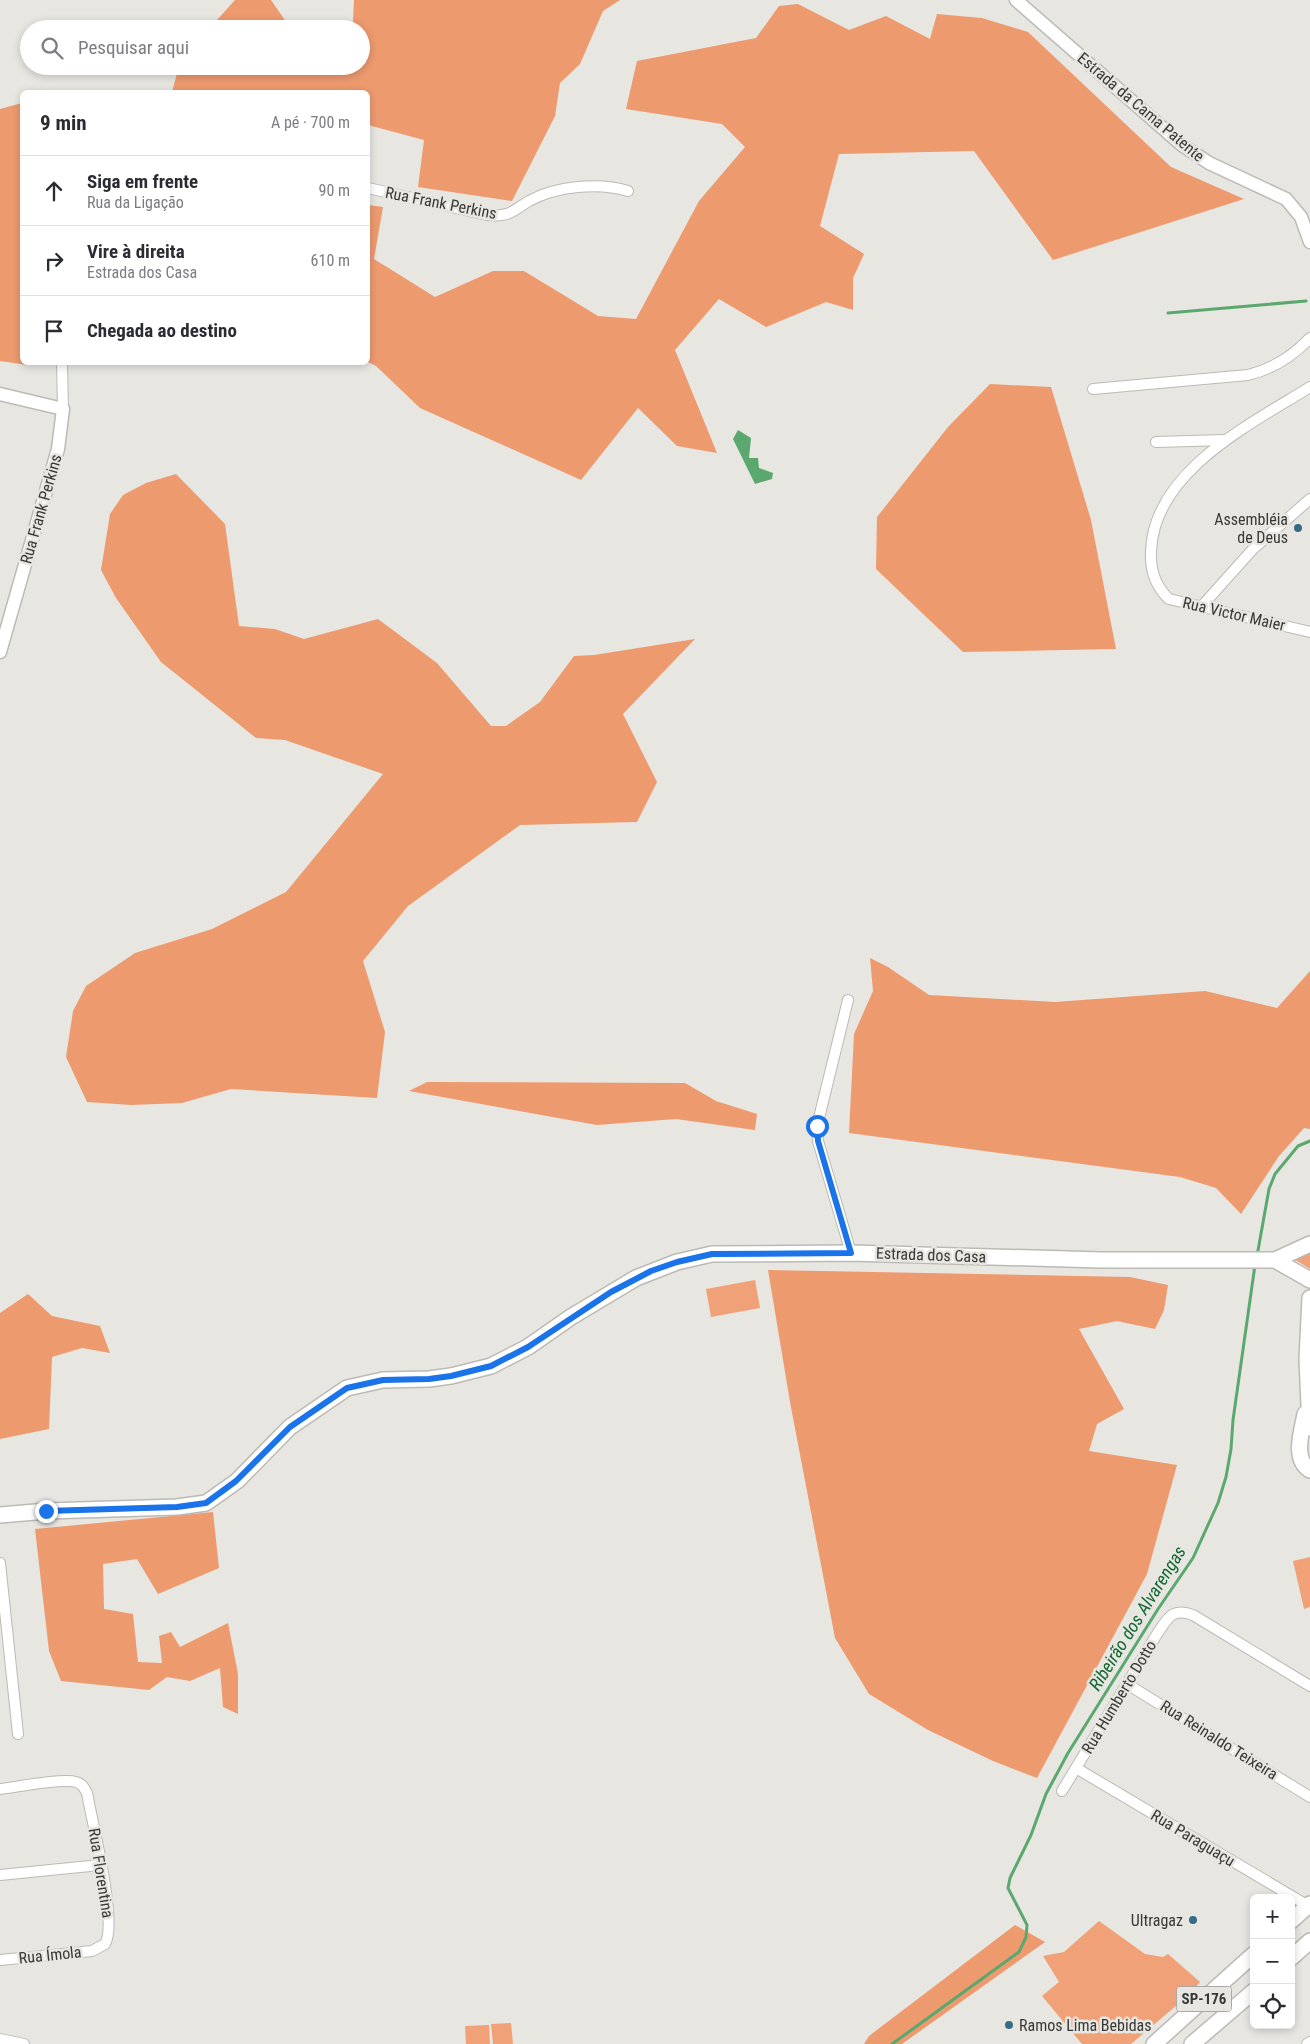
<!DOCTYPE html>
<html lang="pt">
<head>
<meta charset="utf-8">
<style>
	:root { --surface:#fff; --page:#f2f2f3; --text:#2b2b33; --muted:#7c7c81; --line:#e1e1e2 }
	body { margin:0; font-family:"Roboto Condensed",sans-serif; background:var(--page); color:var(--text) }
	.controls { position:absolute; right:15px; bottom:15px; display:grid; overflow:hidden; border-radius:8px; box-shadow:0 2px 8px #0003 }
	.controls button { width:45px; height:45px; display:grid; place-items:center; padding:0; border:0; border-bottom:1px solid var(--line); background:var(--surface); color:var(--text); font:25px sans-serif }
	.stop { position:absolute; width:15px; height:15px; margin:-11px; border:4px solid #1a73e8; border-radius:50%; background:#fff }
	.stop.end { background:#1a73e8; border-color:#fff; box-shadow:0 1px 5px #0008 }
	.list { margin:0; padding:0; list-style:none }
	h2 { display:flex; justify-content:space-between; align-items:center; height:65px; margin:0; padding:0 20px; font-size:21px }
	h2 small { font-size:16px; font-weight:400; color:var(--muted) }
	.list li { display:grid; grid-template-columns:32px 1fr auto; gap:15px; align-items:center; box-sizing:border-box; height:70px; padding:0 20px; border-top:1px solid var(--line) }
	.list b { display:block; font-size:19px; white-space:nowrap }
	.list p { margin:0; font-size:16px; white-space:nowrap; color:var(--muted) }
	.list em { font-size:16px; font-style:normal; color:var(--muted) }
	.icon { flex:none; width:28px; height:28px; fill:none; stroke:currentColor; stroke-width:2; stroke-linecap:round; stroke-linejoin:round }
	.map { position:relative; flex:none; width:1310px; height:2044px; overflow:hidden }
	.search { position:absolute; background:var(--surface); box-shadow:0 2px 8px #0003; left:20px; top:20px; width:350px; height:55px; display:flex; align-items:center; gap:12px; box-sizing:border-box; padding:0 18px; border-radius:28px; color:var(--muted); font-size:19px }
	.panel { position:absolute; background:var(--surface); box-shadow:0 2px 8px #0003; left:20px; top:90px; width:350px; height:275px; border-radius:8px }
	.map>svg:first-child { display:block }
	.green { fill:#f1a177 }
	.forest { fill:#ed9a6f }
	.water { fill:#5aa86e }
	.lines { fill:none; stroke-linecap:round; stroke-linejoin:round }
	.stream { stroke:#5aa86e; stroke-width:3 }
	.minor-casing { stroke:#bbbab5; stroke-width:12 }
	.tertiary-casing { stroke:#bbbab5; stroke-width:15 }
	.primary-casing { stroke:#bbbab5; stroke-width:18 }
	.minor { stroke:#fff; stroke-width:10 }
	.tertiary { stroke:#fff; stroke-width:12 }
	.primary { stroke:#fff; stroke-width:15 }
	.route { stroke:#1a73e8; stroke-width:6 }
	.poi-dot { fill:#336e86; stroke:#e7e6e1; stroke-width:2 }
	.labels { text-anchor:middle; dominant-baseline:central; stroke-width:5; stroke-linejoin:round; paint-order:stroke }
	.shield { fill:#e7e6e1; stroke:#6c6c69; stroke-width:1 }
	.shield-label { font-size:15px; font-weight:bold; fill:#383836 }
	.street-label { font-size:16px; fill:#383836; stroke:#e7e6e1 }
	.poi-label { font-size:16px; fill:#383836; stroke:#e7e6e1; text-anchor:end }
	.water-label { font-size:18px; font-style:italic; fill:#116832; stroke:#e7e6e1 }
</style>
</head>
<body>
<div class="map">
<svg width="1310" height="2044" viewBox="0 0 1310 2044">
	<rect width="100%" height="100%" fill="#e7e6e1"/>
	<g class="green">
		<polygon points="1310,1250 1310,1269 1294,1259"/>
		<polygon points="755,1280 760,1308 711,1317 706,1289"/>
		<polygon points="1310,1557 1310,1607 1304,1609 1293,1561"/>
		<polygon points="1099,1921 1145,1954 1163,1957 1168,1954 1200,1982 1190,1994 1131,2044 1082,2044 1042,1996 1059,1982 1043,1956 1064,1952"/>
		<polygon points="511,2023 513,2044 493,2044 491,2024"/>
		<polygon points="489,2025 490,2044 466,2044 465,2026"/>
	</g>
	<g class="forest">
		<polygon points="235,0 271,0 291,29 209,29"/>
		<polygon points="354,0 620,0 603,11 580,64 560,83 555,116 512,201 418,187 424,140 368,125 368,92 172,92 179,66 361,66 361,29 336,29 353,22"/>
		<polygon points="798,4 849,30 886,16 930,39 937,14 982,18 1028,32 1171,167 1244,199 1053,260 974,151 839,154 820,226 864,254 853,278 853,310 826,302 766,327 719,299 675,350 717,453 677,446 638,408 581,480 420,408 376,366 368,362 368,205 383,207 374,259 435,297 493,271 524,271 598,316 636,319 699,201 745,147 722,124 626,109 637,61 756,38 779,6"/>
		<polygon points="22,103 22,362 28,363 28,365 0,361 0,109"/>
		<polygon points="990,384 1051,387 1091,520 1116,649 963,652 876,569 877,517 948,427"/>
		<polygon points="176,474 225,524 239,626 275,629 304,639 378,619 437,663 491,726 506,726 540,702 574,656 594,655 695,639 623,714 657,782 637,822 520,825 408,906 363,961 385,1032 377,1098 231,1089 182,1103 131,1105 87,1102 66,1057 73,1011 86,986 135,953 212,929 286,892 383,774 285,740 256,738 161,662 116,598 101,570 110,514 123,495 146,483"/>
		<polygon points="870,958 888,967 929,995 1055,1002 1205,991 1277,1008 1310,971 1310,1129 1304,1128 1279,1156 1241,1214 1216,1188 1180,1177 849,1133 854,1034 873,991"/>
		<polygon points="427,1082 685,1083 716,1101 757,1114 755,1130 676,1119 597,1125 409,1091"/>
		<polygon points="768,1270 1130,1277 1168,1285 1164,1310 1155,1329 1117,1321 1079,1329 1124,1409 1097,1424 1089,1451 1177,1465 1147,1574 1037,1778 993,1761 928,1730 869,1694 835,1638 790,1402"/>
		<polygon points="28,1294 52,1316 100,1326 110,1353 82,1348 52,1357 49,1429 0,1439 0,1313"/>
		<polygon points="213,1512 219,1568 158,1594 137,1559 103,1564 104,1609 133,1614 138,1662 162,1663 159,1636 171,1632 180,1647 228,1623 238,1674 238,1714 223,1707 220,1668 190,1681 167,1677 149,1690 61,1681 49,1651 35,1529"/>
		<polygon points="1015,1925 1045,1942 902,2044 864,2044 869,2036"/>
	</g>
	<polygon class="water" points="738,430 751,438 749,458 758,458 759,468 773,473 772,479 755,484 733,439"/>
	<g class="lines">
		<g class="stream">
			<polyline points="1168,313 1306,301"/>
			<polyline points="1257,1256 1269,1189 1275,1174 1298,1146 1310,1141"/>
			<polyline points="892,2044 1019,1952 1026,1937 1027,1925 1008,1888 1010,1878 1031,1835 1046,1794 1068,1753 1158,1609 1193,1558 1218,1503 1226,1477 1231,1449 1233,1420 1255,1265"/>
		</g>
		<g class="minor-casing">
			<g id="minor">
				<path d="M368,188L487,215C510,217 511,212 529,201C556,186 599,182 628,191"/>
				<polyline points="62,362 63,409"/>
				<path d="M1310,387C1251,424 1154,471 1151,551C1150,570 1155,586 1169,599L1310,632"/>
				<path d="M1093,389L1248,375C1273,369 1292,357 1310,338"/>
				<polyline points="1156,442 1225,440"/>
				<polyline points="1201,607 1253,549 1310,499"/>
				<polyline points="848,1000 817,1126 818,1141 851,1253"/>
				<polyline points="0,1563 18,1734"/>
				<polyline points="1127,1684 1310,1797"/>
				<polyline points="1076,1768 1310,1907"/>
				<path d="M0,1789C17,1787 62,1778 76,1782C83,1784 84,1788 87,1793C92,1822 118,1923 105,1944L92,1951L0,1960"/>
				<path d="M1062,1791L1157,1634C1168,1618 1172,1607 1193,1615L1310,1686"/>
				<polyline points="0,1875 100,1865"/>
				<polyline points="0,2039 24,2044"/>
				<polyline points="1307,2044 1310,2042"/>
			</g>
		</g>
		<g class="tertiary-casing">
			<g id="tertiary">
				<polyline points="1016,0 1182,145 1209,163 1286,199 1301,217 1310,242"/>
				<polyline points="0,394 63,409 58,449 0,652"/>
			</g>
		</g>
		<g class="primary-casing">
			<g id="primary">
				<polyline points="1275,1260 1310,1280"/>
				<polyline points="1310,1298 1307,1359 1310,1428"/>
				<path d="M1305,1414C1302,1431 1292,1459 1310,1470"/>
				<polyline points="0,1515 47,1511 177,1507 206,1503 237,1481 290,1427 347,1388 383,1380 429,1379 451,1376 491,1366 528,1347 571,1317 636,1278 677,1262 712,1254 851,1253 1101,1260 1275,1260 1310,1244"/>
				<polyline points="1291,1921 1310,1904"/>
				<polyline points="1291,1958 1310,1941"/>
				<polyline points="1154,2044 1254,1954"/>
				<polyline points="1192,2044 1254,1991"/>
			</g>
		</g>
		<use href="#minor" class="minor"/>
		<use href="#tertiary" class="tertiary"/>
		<use href="#primary" class="primary"/>
	</g>
	<g class="lines">
		<polyline class="route" points="46,1511 177,1507 206,1503 236,1481 290,1427 347,1388 383,1380 429,1379 451,1376 491,1366 528,1347 611,1292 651,1271 677,1262 712,1254 851,1253 818,1141 817,1126"/>
	</g>
	<g class="poi-dot">
		<circle cx="1298" cy="528" r="5"/>
		<circle cx="1193" cy="1920" r="5"/>
		<circle cx="1009" cy="2025" r="5"/>
	</g>
	<g class="labels">
		<rect class="shield" x="1176.5" y="1986.5" width="55" height="25" rx="4"/>
		<g class="shield-label">
			<text x="1204" y="1999">SP-176</text>
		</g>
		<g class="street-label">
			<text transform="translate(1141 107) rotate(40)">Estrada da Cama Patente</text>
			<text transform="translate(441 203) rotate(11)">Rua Frank Perkins</text>
			<text transform="translate(41 509) rotate(-74)">Rua Frank Perkins</text>
			<text transform="translate(1234 614) rotate(13)">Rua Victor Maier</text>
			<text transform="translate(931 1255) rotate(2)">Estrada dos Casa</text>
			<text transform="translate(1119 1697) rotate(-59)">Rua Humberto Dotto</text>
			<text transform="translate(1219 1740) rotate(32)">Rua Reinaldo Teixeira</text>
			<text transform="translate(1193 1838) rotate(31)">Rua Paraguaçu</text>
			<text transform="translate(101 1873) rotate(81)">Rua Florentina</text>
			<text transform="translate(50 1955) rotate(-6)">Rua Ímola</text>
		</g>
		<g class="poi-label">
			<text x="1288" y="519">Assembléia<tspan x="1288" dy="18">de Deus</tspan></text>
			<text x="1183" y="1920">Ultragaz</text>
			<text x="1019" y="2025" text-anchor="start">Ramos Lima Bebidas</text>
		</g>
		<g class="water-label">
			<text transform="translate(1137 1618) rotate(-58)">Ribeirão dos Alvarengas</text>
		</g>
	</g>
</svg>
<div class="controls">
<button>+</button>
<button>−</button>
<button><svg class="icon" aria-label="locate" viewBox="0 0 24 24"><circle cx="12" cy="12" r="6"/><path d="M12 2v4M12 18v4M2 12h4M18 12h4"/></svg></button>
</div>
<div class="stop" style="left:817px;top:1126px"></div>
<div class="stop end" style="left:46px;top:1511px"></div>
<div class="search"><svg class="icon" aria-label="search" viewBox="0 0 24 24"><circle cx="10" cy="10" r="6"/><path d="M15 15l6 6"/></svg>Pesquisar aqui</div>
<section class="panel">
<h2>9 min<small>A pé · 700 m</small></h2>
<ul class="list">
<li><svg class="icon" aria-label="ahead" viewBox="0 0 24 24"><path d="M12 20V5M6 11l6-6 6 6"/></svg><div><b>Siga em frente</b><p>Rua da Ligação</p></div><em>90 m</em></li>
<li><svg class="icon" aria-label="right" viewBox="0 0 24 24"><path d="M7 20v-9h11M14 6l5 5-5 5"/></svg><div><b>Vire à direita</b><p>Estrada dos Casa</p></div><em>610 m</em></li>
<li><svg class="icon" aria-label="arrive" viewBox="0 0 24 24"><path d="M6 21V4h12l-3 4 3 4H6"/></svg><div><b>Chegada ao destino</b></div></li>
</ul>
</section>
</div>
</body>
</html>
